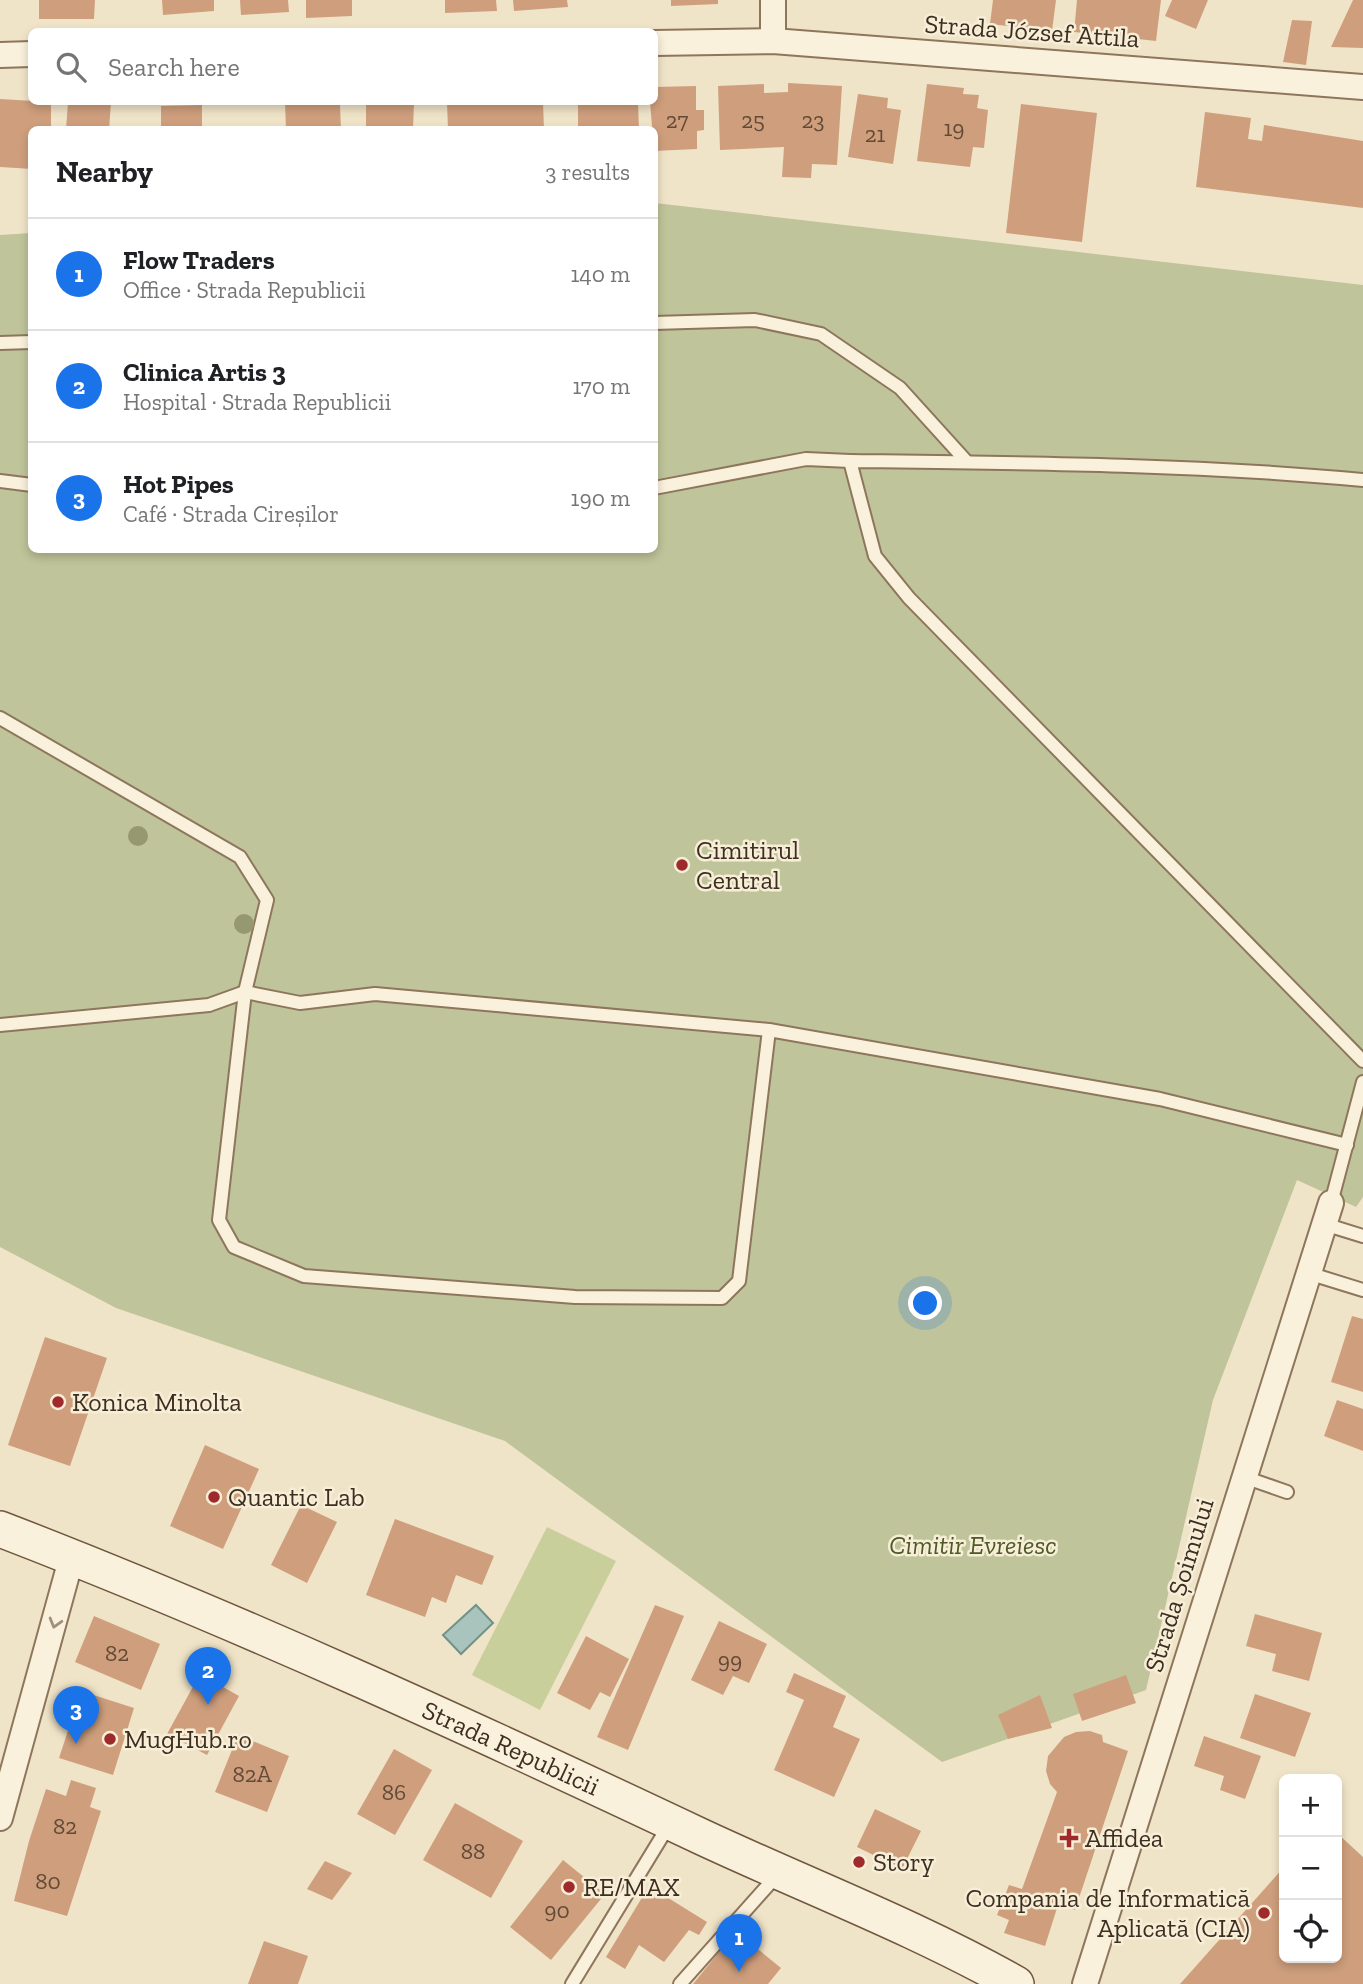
<!DOCTYPE html>
<html lang="en">
<head>
<meta charset="utf-8">
<style>
	:root { --surface:#fff; --page:#f6f6f6; --text:#202124; --muted:#757577; --line:#e0e0e0; --accent:#1a73e8 }
	body { margin:0; font-family:"Zilla Slab",serif; background:var(--page); color:var(--text) }
	.controls { position:absolute; right:21px; bottom:21px; display:grid; overflow:hidden; border-radius:10px; box-shadow:0 4px 10px #0003 }
	.controls button { width:63px; height:63px; display:grid; place-items:center; padding:0; border:0; border-bottom:2px solid var(--line); background:var(--surface); color:var(--text); font:35px sans-serif }
	.you { position:absolute; left:926px; top:1304px; width:24px; height:24px; margin:-18px; border:5px solid #fff; border-radius:50%; background:#1a73e8; box-shadow:0 0 0 10px #1a73e833 }
	.badge { display:grid; place-items:center; width:46px; height:46px; border-radius:50%; background:var(--accent); color:#fff; font-size:23px; font-weight:700 }
	.pin { position:absolute; translate:-50% -58px; filter:drop-shadow(0 2px 4px #0008) }
	.pin::after { content:''; position:absolute; top:37px; width:24px; height:21px; background:inherit; clip-path:polygon(0 0,100% 0,50% 100%) }
	.list { margin:0; padding:0; list-style:none }
	h2 { display:flex; justify-content:space-between; align-items:center; height:91px; margin:0; padding:0 28px; font-size:30px }
	h2 small { font-size:23px; font-weight:400; color:var(--muted) }
	.list li { display:grid; grid-template-columns:46px 1fr auto; gap:21px; align-items:center; box-sizing:border-box; height:112px; padding:0 28px; border-top:2px solid var(--line) }
	.list b { display:block; font-size:26px; white-space:nowrap }
	.list p { margin:0; font-size:23px; white-space:nowrap; color:var(--muted) }
	.list em { font-size:23px; font-style:normal; color:var(--muted) }
	.icon { flex:none; width:38px; height:38px; fill:none; stroke:currentColor; stroke-width:2; stroke-linecap:round; stroke-linejoin:round }
	.map { position:relative; flex:none; width:1363px; height:1984px; overflow:hidden }
	.search { position:absolute; background:var(--surface); box-shadow:0 4px 10px #0003; left:28px; top:28px; width:630px; height:77px; display:flex; align-items:center; gap:18px; box-sizing:border-box; padding:0 24px; border-radius:10px; color:var(--muted); font-size:26px }
	.panel { position:absolute; background:var(--surface); box-shadow:0 4px 10px #0003; left:28px; top:126px; width:630px; height:427px; border-radius:10px }
	.map>svg:first-child { display:block }
	.green { fill:#c9cf9b }
	.cemetery { fill:#bfc49a }
	.water { fill:#a9c4bc; stroke:#6f938a; stroke-width:2 }
	.building { fill:#cf9f7d }
	.lines { fill:none; stroke-linecap:round; stroke-linejoin:round }
	.lane-casing { stroke:#8d765c; stroke-width:16 }
	.street-casing { stroke:#8d765c; stroke-width:28 }
	.secondary-casing { stroke:#6f573f; stroke-width:38 }
	.lane { stroke:#faf1dc; stroke-width:12 }
	.street { stroke:#faf1dc; stroke-width:24 }
	.secondary { stroke:#faf1dc; stroke-width:35 }
	.tree { fill:#96986f }
	.oneway { stroke:#9c907e }
	.poi-dot { fill:#9e2a2b; stroke:#f7eed8; stroke-width:2.5 }
	.labels { text-anchor:middle; dominant-baseline:central; stroke-width:5; stroke-linejoin:round; paint-order:stroke }
	.number-label { font-size:23px; fill:#624a37 }
	.street-label { font-size:26px; fill:#3d2e20; stroke:#f7eed8 }
	.poi-label { font-size:26px; fill:#3d2e20; stroke:#f7eed8; text-anchor:start }
	.park-label { font-size:26px; font-style:italic; fill:#4d5a26; stroke:#f7eed8 }
</style>
</head>
<body>
<div class="map">
<svg width="1363" height="1984" viewBox="0 0 1363 1984">
	<rect width="100%" height="100%" fill="#f0e4c8"/>
	<polygon class="green" points="547,1527 616,1561 540,1710 472,1675"/>
	<polygon class="cemetery" points="655,203 1363,285 1363,1197 1356,1207 1297,1180 1213,1400 1146,1690 942,1762 505,1441 116,1308 0,1247 0,235 31,233 32,550 654,550"/>
	<polygon class="water" points="476,1605 493,1623 461,1654 443,1635"/>
	<g class="building">
		<polygon points="39,0 95,0 94,19 39,19"/>
		<polygon points="162,0 214,0 214,11 163,15"/>
		<polygon points="240,0 288,0 289,12 241,15"/>
		<polygon points="306,0 352,0 352,16 306,18"/>
		<polygon points="445,0 496,0 497,11 445,13"/>
		<polygon points="513,0 567,0 568,7 514,11"/>
		<polygon points="671,0 718,0 718,4 671,6"/>
		<polygon points="993,0 1056,0 1052,31 990,24"/>
		<polygon points="1077,0 1161,0 1156,41 1074,32"/>
		<polygon points="1172,0 1208,0 1196,29 1165,16"/>
		<polygon points="1353,0 1363,0 1363,48 1331,47"/>
		<polygon points="1292,20 1312,21 1306,65 1283,62"/>
		<polygon points="788,83 842,86 837,165 812,164 811,178 782,177 784,147 720,150 718,86 764,84 764,93 788,92"/>
		<polygon points="927,84 964,88 963,94 979,95 977,108 988,110 984,148 973,147 970,167 917,161"/>
		<polygon points="696,86 696,110 704,110 704,130 697,131 697,149 654,151 650,102 654,102 654,87"/>
		<polygon points="858,94 888,98 887,108 901,110 893,164 848,157"/>
		<polygon points="0,99 51,102 51,130 32,130 32,169 0,167"/>
		<polygon points="68,102 111,102 109,130 66,130"/>
		<polygon points="285,102 340,105 341,130 286,130"/>
		<polygon points="366,102 414,102 413,130 366,130"/>
		<polygon points="447,102 543,102 544,130 448,130"/>
		<polygon points="578,102 638,102 639,130 578,130"/>
		<polygon points="1021,104 1097,113 1082,242 1006,233"/>
		<polygon points="202,105 202,130 161,130 161,106"/>
		<polygon points="1205,112 1251,118 1248,139 1262,141 1264,125 1363,141 1363,208 1196,187"/>
		<polygon points="1352,1316 1363,1319 1363,1392 1331,1382"/>
		<polygon points="45,1337 107,1358 70,1466 8,1445"/>
		<polygon points="1337,1400 1363,1409 1363,1451 1324,1436"/>
		<polygon points="205,1445 259,1469 223,1549 170,1526"/>
		<polygon points="301,1505 337,1522 307,1583 271,1565"/>
		<polygon points="395,1519 494,1556 482,1585 456,1575 446,1603 432,1597 425,1617 366,1595"/>
		<polygon points="655,1605 684,1616 628,1750 597,1737"/>
		<polygon points="1255,1614 1322,1633 1309,1681 1272,1671 1276,1654 1246,1646"/>
		<polygon points="94,1616 160,1644 141,1690 75,1662"/>
		<polygon points="719,1621 767,1644 749,1683 733,1676 723,1695 691,1680"/>
		<polygon points="586,1636 629,1659 610,1697 600,1692 590,1710 557,1693"/>
		<polygon points="794,1673 846,1696 833,1727 860,1739 834,1797 774,1770 804,1700 786,1692"/>
		<polygon points="200,1674 239,1696 207,1755 167,1734"/>
		<polygon points="1126,1675 1136,1703 1082,1721 1073,1694"/>
		<polygon points="81,1691 134,1708 113,1775 59,1758"/>
		<polygon points="1255,1694 1311,1713 1295,1757 1240,1738"/>
		<polygon points="1040,1695 1052,1728 1008,1739 998,1715"/>
		<polygon points="1090,1731 1102,1735 1103,1742 1128,1751 1075,1910 1058,1905 1045,1946 1004,1933 1009,1920 997,1915 1009,1885 1022,1889 1057,1792 1050,1784 1046,1771 1048,1756 1064,1737 1076,1732"/>
		<polygon points="238,1735 289,1756 267,1812 215,1792"/>
		<polygon points="1204,1736 1261,1756 1245,1799 1220,1790 1224,1776 1194,1766"/>
		<polygon points="394,1749 432,1770 395,1835 357,1814"/>
		<polygon points="71,1780 96,1788 90,1807 101,1811 67,1916 14,1901 29,1841 46,1789 66,1796"/>
		<polygon points="455,1803 523,1841 491,1898 423,1860"/>
		<polygon points="875,1809 921,1831 902,1869 857,1847"/>
		<polygon points="1337,1833 1363,1857 1363,1984 1180,1984 1284,1867 1284,1958 1337,1958"/>
		<polygon points="563,1860 605,1894 551,1960 510,1927"/>
		<polygon points="325,1861 352,1873 332,1900 307,1889"/>
		<polygon points="649,1886 707,1922 699,1935 689,1930 664,1962 639,1945 625,1969 606,1957"/>
		<polygon points="736,1931 781,1968 768,1984 693,1984"/>
		<polygon points="264,1941 308,1956 298,1984 248,1984"/>
	</g>
	<g class="lines">
		<g class="lane-casing">
			<g id="lane">
				<polyline points="654,323 755,320 821,334 900,388 967,462"/>
				<polyline points="0,343 32,342"/>
				<path d="M1363,480C1192,464 1022,463 850,461L875,556L909,598L1363,1061"/>
				<polyline points="0,481 32,485"/>
				<polyline points="654,488 806,459 850,461"/>
				<polyline points="0,718 240,857 267,900 245,992 219,1220 234,1247 304,1276 575,1297 722,1298 739,1281 769,1030"/>
				<polyline points="0,1025 209,1005 245,992 300,1003 375,994 769,1030 1160,1099 1347,1145"/>
				<polyline points="1331,1203 1363,1082"/>
				<polyline points="1324,1224 1363,1236"/>
				<polyline points="1308,1273 1363,1290"/>
				<polyline points="1244,1477 1287,1492"/>
				<polyline points="572,1984 669,1825"/>
				<polyline points="680,1984 779,1873"/>
			</g>
		</g>
		<g class="street-casing">
			<g id="street">
				<polyline points="773,0 773,41"/>
				<polyline points="654,43 773,41 1363,87"/>
				<polyline points="0,55 32,54"/>
				<polyline points="0,1818 72,1556"/>
				<polyline points="1085,1984 1331,1203"/>
			</g>
		</g>
		<g class="secondary-casing">
			<g id="secondary">
				<path id="s1" d="M0,1529C239,1621 471,1728 702,1837C807,1886 915,1927 1016,1984"/>
			</g>
		</g>
		<use href="#lane" class="lane"/>
		<use href="#street" class="street"/>
		<use href="#secondary" class="secondary"/>
	</g>
	<g class="tree">
		<circle cx="138" cy="836" r="10"/>
		<circle cx="244" cy="924" r="10"/>
	</g>
	<defs><path id="oneway-chevron" d="M-2-3.5L2.5 0L-2 3.5" fill="none" stroke-width="1.6" stroke-linecap="round" stroke-linejoin="round" transform="scale(1.75)"/></defs>
	<use class="oneway" href="#oneway-chevron" transform="translate(55 1623) rotate(106)"/>
	<g class="poi-dot">
		<circle cx="682" cy="865" r="7"/>
		<circle cx="58" cy="1402" r="7"/>
		<circle cx="214" cy="1497" r="7"/>
		<circle cx="110" cy="1739" r="7"/>
		<path d="M1065.5 1827.5h7v7h7v7h-7v7h-7v-7h-7v-7h7z"/>
		<circle cx="859" cy="1862" r="7"/>
		<circle cx="569" cy="1887" r="7"/>
		<circle cx="1264" cy="1913" r="7"/>
	</g>
	<g class="labels">
		<g class="number-label">
			<text x="677" y="120">27</text>
			<text x="753" y="120">25</text>
			<text x="813" y="120">23</text>
			<text x="954" y="128">19</text>
			<text x="875" y="134">21</text>
			<text x="117" y="1653">82</text>
			<text x="730" y="1660">99</text>
			<text x="252" y="1774">82A</text>
			<text x="394" y="1792">86</text>
			<text x="65" y="1826">82</text>
			<text x="473" y="1851">88</text>
			<text x="48" y="1881">80</text>
			<text x="557" y="1910">90</text>
		</g>
		<g class="street-label">
			<text transform="translate(1032 31) rotate(4)">Strada József Attila</text>
			<text transform="translate(1179 1585) rotate(-73)">Strada Șoimului</text>
			<text stroke="none"><textPath href="#s1" startOffset="556">Strada Republicii</textPath></text>
		</g>
		<g class="poi-label">
			<text x="696" y="850">Cimitirul<tspan x="696" dy="30">Central</tspan></text>
			<text x="72" y="1402">Konica Minolta</text>
			<text x="228" y="1497">Quantic Lab</text>
			<text x="124" y="1739">MugHub.ro</text>
			<text x="1085" y="1838">Affidea</text>
			<text x="873" y="1862">Story</text>
			<text x="583" y="1887">RE/MAX</text>
			<text x="1250" y="1898" text-anchor="end">Compania de Informatică<tspan x="1250" dy="30">Aplicată (CIA)</tspan></text>
		</g>
		<g class="park-label">
			<text x="973" y="1545">Cimitir Evreiesc</text>
		</g>
	</g>
</svg>
<div class="controls">
<button>+</button>
<button>−</button>
<button><svg class="icon" aria-label="locate" viewBox="0 0 24 24"><circle cx="12" cy="12" r="6"/><path d="M12 2v4M12 18v4M2 12h4M18 12h4"/></svg></button>
</div>
<div class="you"></div>
<div class="pin badge" style="left:739px;top:1972px">1</div>
<div class="pin badge" style="left:208px;top:1705px">2</div>
<div class="pin badge" style="left:76px;top:1744px">3</div>
<div class="search"><svg class="icon" aria-label="search" viewBox="0 0 24 24"><circle cx="10" cy="10" r="6"/><path d="M15 15l6 6"/></svg>Search here</div>
<section class="panel">
<h2>Nearby<small>3 results</small></h2>
<ul class="list">
<li><span class="badge">1</span><div><b>Flow Traders</b><p>Office · Strada Republicii</p></div><em>140 m</em></li>
<li><span class="badge">2</span><div><b>Clinica Artis 3</b><p>Hospital · Strada Republicii</p></div><em>170 m</em></li>
<li><span class="badge">3</span><div><b>Hot Pipes</b><p>Café · Strada Cireșilor</p></div><em>190 m</em></li>
</ul>
</section>
</div>
</body>
</html>
